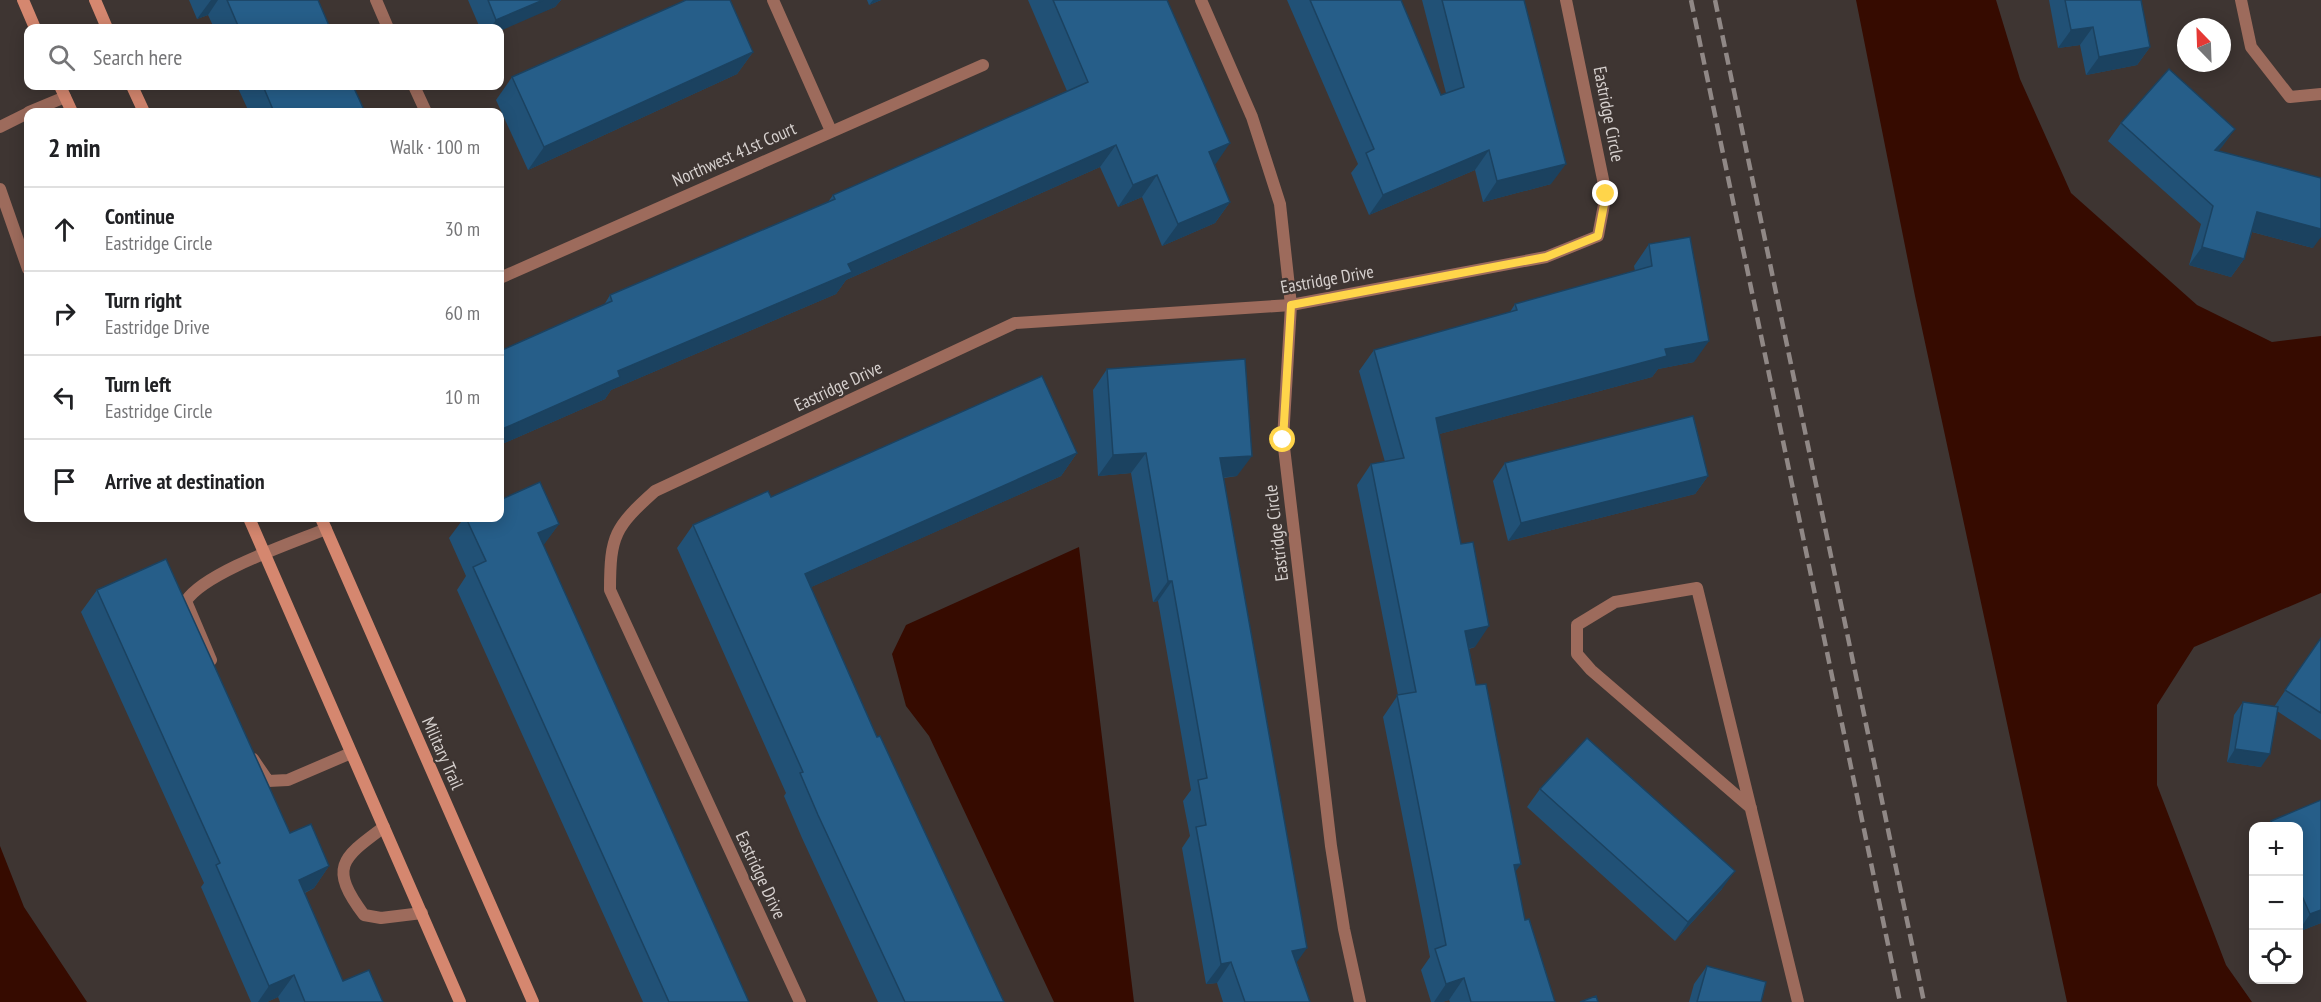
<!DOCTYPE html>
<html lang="en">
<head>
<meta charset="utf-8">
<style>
	:root { --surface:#fff; --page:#f6f6f6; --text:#202124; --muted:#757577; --line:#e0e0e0 }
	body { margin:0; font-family:"PT Sans Narrow",sans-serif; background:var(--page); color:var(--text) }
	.controls { position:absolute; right:18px; bottom:18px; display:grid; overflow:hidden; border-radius:12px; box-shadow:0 3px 15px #0003 }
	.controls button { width:54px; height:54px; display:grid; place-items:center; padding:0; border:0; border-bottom:2px solid var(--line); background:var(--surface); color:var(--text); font:30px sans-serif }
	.compass { position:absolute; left:2177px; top:18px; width:54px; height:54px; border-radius:50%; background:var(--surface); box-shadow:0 3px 15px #0003; rotate:337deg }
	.stop { position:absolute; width:18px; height:18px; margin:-14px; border:4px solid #ffd54a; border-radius:50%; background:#fff }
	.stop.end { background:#ffd54a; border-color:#fff; box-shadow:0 2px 6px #0008 }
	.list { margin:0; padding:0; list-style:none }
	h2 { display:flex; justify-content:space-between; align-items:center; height:78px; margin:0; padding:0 24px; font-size:26px }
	h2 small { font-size:20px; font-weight:400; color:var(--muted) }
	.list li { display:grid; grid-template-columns:39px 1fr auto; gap:18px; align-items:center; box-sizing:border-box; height:84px; padding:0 24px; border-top:2px solid var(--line) }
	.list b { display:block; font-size:22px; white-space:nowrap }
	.list p { margin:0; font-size:20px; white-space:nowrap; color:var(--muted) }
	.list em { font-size:20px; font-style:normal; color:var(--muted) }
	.icon { flex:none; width:33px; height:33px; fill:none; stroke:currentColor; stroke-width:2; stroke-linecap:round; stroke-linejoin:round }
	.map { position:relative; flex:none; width:2321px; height:1002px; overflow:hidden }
	.search { position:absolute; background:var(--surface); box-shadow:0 3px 15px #0003; left:24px; top:24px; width:480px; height:66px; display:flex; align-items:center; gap:15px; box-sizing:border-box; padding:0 21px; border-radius:12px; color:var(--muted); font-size:22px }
	.panel { position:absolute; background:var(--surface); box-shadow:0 3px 15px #0003; left:24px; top:108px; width:480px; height:414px; border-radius:12px }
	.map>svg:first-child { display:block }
	.water { fill:#360b00 }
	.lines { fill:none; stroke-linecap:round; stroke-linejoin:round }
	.lane { stroke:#9d6b5c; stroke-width:12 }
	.street { stroke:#9d6b5c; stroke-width:12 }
	.secondary { stroke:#d5876f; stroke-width:12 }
	.rail { stroke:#908886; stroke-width:4.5; stroke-dasharray:12 6; stroke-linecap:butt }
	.wall { fill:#215176 }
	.shaded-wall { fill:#1b4260 }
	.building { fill:#265e89; stroke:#1b4260; stroke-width:1.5 }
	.route { stroke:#ffd54a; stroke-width:8 }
	.labels { text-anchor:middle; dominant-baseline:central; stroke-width:4.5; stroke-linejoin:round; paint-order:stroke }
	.street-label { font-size:18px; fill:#d6d0ce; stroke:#3e3532 }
</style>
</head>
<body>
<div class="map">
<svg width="2321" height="1002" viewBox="0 0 2321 1002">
	<rect width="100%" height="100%" fill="#3e3532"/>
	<g class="water">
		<polygon points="1856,0 1996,0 2020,79 2071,193 2197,305 2272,342 2321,336 2321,593 2194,647 2157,705 2157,785 2226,965 2252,1002 2067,1002 1915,296"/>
		<polygon points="1079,547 1134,1002 1054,1002 929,736 906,706 892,654 906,625"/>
		<polygon points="0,846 24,907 87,1002 0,1002"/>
	</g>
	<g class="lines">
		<g class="lane">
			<polyline points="29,112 65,97"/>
			<polyline points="0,127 28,113"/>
			<polyline points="0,189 28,269"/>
			<path d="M211,660L186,601C205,572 292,543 326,529"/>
			<polyline points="253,759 268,781 288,780 351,753"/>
			<polyline points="1751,808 1591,670 1577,654 1577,625 1615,602 1697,588 1798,1002"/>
			<path d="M384,827C342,858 328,867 364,915L381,918L422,913"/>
		</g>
		<g class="street">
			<polyline points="376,0 388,28"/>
			<polyline points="773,0 831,131"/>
			<polyline points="1201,0 1252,117 1280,204 1291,305 1283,439 1331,846 1344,929 1360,1002"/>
			<polyline points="2241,0 2251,47 2290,97 2321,94"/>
			<polyline points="414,86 426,112"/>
			<polyline points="500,278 983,65"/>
			<path d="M800,1002L610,590C610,535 615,527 655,491L1015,323L1291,305L1546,257L1598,236L1606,194L1566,0"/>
		</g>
		<g class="secondary">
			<polyline points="23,0 35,28"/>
			<polyline points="95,0 107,28"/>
			<polyline points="60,86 72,112"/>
			<polyline points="132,86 144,112"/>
			<polyline points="249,518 460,1002"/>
			<polyline points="321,518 533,1002"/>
		</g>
		<g class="rail">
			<polyline points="1691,0 1900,1002"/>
			<polyline points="1715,0 1924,1002"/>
		</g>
	</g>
	<g class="wall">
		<polygon points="189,0 318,0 330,28 214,28 208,15 197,19"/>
		<polygon points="468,0 561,0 555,7 500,28 480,28"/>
		<polygon points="867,0 881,0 869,5"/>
		<polygon points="1028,0 1167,0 1215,165 1230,202 1215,223 1162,246 1142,197 1118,207 1100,167 846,280 836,294 611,390 605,399 500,445 500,351 604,305 610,295 828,202 833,195 1067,91"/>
		<polygon points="1287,0 1401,0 1441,95 1446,93 1422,0 1524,0 1551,184 1483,202 1475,170 1369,215 1351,173 1358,164"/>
		<polygon points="2049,0 2141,0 2150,47 2137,65 2086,75 2080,45 2058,48"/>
		<polygon points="753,52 737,74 528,170 496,100 512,77"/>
		<polygon points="237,86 353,86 365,112 249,112"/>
		<polygon points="2121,123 2235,129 2218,151 2313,248 2252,232 2244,259 2231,277 2189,265 2201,224 2108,141"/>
		<polygon points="1649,244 1694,362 1658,369 1652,377 1439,434 1475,647 1469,649 1525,920 1555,1002 1450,1002 1449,1000 1442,1002 1431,1002 1421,970 1430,957 1383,717 1398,695 1357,485 1371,464 1385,462 1359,371 1374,350 1510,312 1515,304 1635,271 1634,266"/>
		<polygon points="1107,369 1237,476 1224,478 1297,963 1310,1002 1223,1002 1217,983 1206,984 1182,848 1190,836 1183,801 1191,790 1158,601 1153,602 1131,473 1098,476 1093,390"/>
		<polygon points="1077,453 1061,476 811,587 877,737 1004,1002 878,1002 802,838 784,796 786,793 677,548 693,525 771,497"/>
		<polygon points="1505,463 1708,476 1695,494 1508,541 1493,481"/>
		<polygon points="464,518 500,518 559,524 543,545 749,1002 643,1002 457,590 466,576 449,538"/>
		<polygon points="97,590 290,833 329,866 314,888 305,893 343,981 383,1002 280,1002 278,997 267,1002 251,1002 201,887 204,883 81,612"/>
		<polygon points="2321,638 2321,740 2277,711 2261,767 2227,762 2234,715 2243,702 2274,707"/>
		<polygon points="1540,789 1722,889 1675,941 1527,807"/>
		<polygon points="2321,800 2321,923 2298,932 2298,826 2267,826 2271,821"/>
		<polygon points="1707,966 1761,1002 1689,1002 1694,984"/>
	</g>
	<g class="shaded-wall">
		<polygon points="211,0 218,0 208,15 197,19"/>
		<polygon points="543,0 561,0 555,7 500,31 500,28 490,28 496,20"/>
		<polygon points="873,0 881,0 869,5"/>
		<polygon points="2093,27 2080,45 2058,48 2071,30"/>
		<polygon points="2150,47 2137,65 2086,75 2099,57"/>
		<polygon points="753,52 737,74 528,170 544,147"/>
		<polygon points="2235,129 2222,147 2202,168 2215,150"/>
		<polygon points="1230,143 1215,165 1209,152"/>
		<polygon points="1116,145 1100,167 846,280 836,294 611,390 605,399 500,445 500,430 618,371 848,264"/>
		<polygon points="1489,150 1475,170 1369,215 1383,195"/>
		<polygon points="1566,164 1551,184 1483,202 1497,181"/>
		<polygon points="1157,175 1142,197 1118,207 1133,185"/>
		<polygon points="1230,202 1215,223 1162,246 1178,224"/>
		<polygon points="2257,212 2321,229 2321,237 2313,248 2245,230"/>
		<polygon points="2202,247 2244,259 2231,277 2189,265"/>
		<polygon points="1709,341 1694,362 1658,369 1652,377 1421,439 1436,418 1665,349"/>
		<polygon points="1077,453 1061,476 789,597 805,574"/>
		<polygon points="1146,453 1131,473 1098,476 1113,455"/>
		<polygon points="1252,456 1237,476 1206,479 1220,458"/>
		<polygon points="1708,476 1695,494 1508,541 1521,523"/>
		<polygon points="559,524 543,546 538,533"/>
		<polygon points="1168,581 1172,581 1158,601 1153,602"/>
		<polygon points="1489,626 1475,647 1451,652 1465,631"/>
		<polygon points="2235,749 2270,754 2261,767 2227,762"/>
		<polygon points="1521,864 1506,885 1514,865"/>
		<polygon points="329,866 314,888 284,902 299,880"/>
		<polygon points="1735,871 1722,889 1675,941 1688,922"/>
		<polygon points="2321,910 2321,923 2298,932 2310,914"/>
		<polygon points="1307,948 1292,969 1292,951"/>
		<polygon points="1231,962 1217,983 1206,984 1221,964"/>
		<polygon points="294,975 278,997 267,1002 258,1002 269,986"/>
		<polygon points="1464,978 1449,1000 1442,1002 1434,1002 1446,984"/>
	</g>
	<g class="building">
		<polygon points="227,0 318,0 330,28 239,28"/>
		<polygon points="488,0 543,0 496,20"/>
		<polygon points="686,0 730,0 753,52 544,147 512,77"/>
		<polygon points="1053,0 1167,0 1230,143 1209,152 1230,202 1178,224 1157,175 1133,185 1116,145 848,264 852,272 618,371 620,377 500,430 500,351 612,301 610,295 835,199 833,195 1088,82"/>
		<polygon points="1310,0 1401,0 1441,95 1464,87 1442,0 1524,0 1566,164 1497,181 1489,150 1383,195 1366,153 1374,149"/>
		<polygon points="2065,0 2141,0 2150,47 2099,57 2093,27 2071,30"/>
		<polygon points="2169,69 2235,129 2215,150 2321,178 2321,229 2257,212 2244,259 2202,247 2213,206 2121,123"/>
		<polygon points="263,86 353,86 365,112 274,112"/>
		<polygon points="1690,237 1709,341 1665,349 1667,356 1436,418 1461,544 1473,542 1489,626 1465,631 1476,685 1486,684 1521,864 1514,865 1525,920 1529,919 1555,1002 1471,1002 1464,978 1446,984 1435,949 1446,945 1397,695 1416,692 1371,464 1404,458 1374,350 1517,310 1515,304 1652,266 1649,244"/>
		<polygon points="1245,359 1252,456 1220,458 1307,948 1292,951 1310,1002 1245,1002 1231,962 1221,964 1196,827 1206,825 1198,780 1207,778 1172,581 1168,581 1146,453 1113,455 1107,369"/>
		<polygon points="1042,376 1077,453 805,574 877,737 880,736 1004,1002 905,1002 818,815 800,773 803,772 693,525 768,491 771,497"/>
		<polygon points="1693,416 1708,476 1521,523 1505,463"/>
		<polygon points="540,482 559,524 538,533 749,1002 669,1002 473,567 486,561 466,518 500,518 500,500"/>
		<polygon points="166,559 290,833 311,824 329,866 299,880 343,981 369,970 383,1002 305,1002 294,975 269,986 216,865 220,863 97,590"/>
		<polygon points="2321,638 2321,713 2285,690"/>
		<polygon points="2243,702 2278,707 2270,754 2235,749"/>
		<polygon points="1587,738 1735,871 1688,922 1540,789"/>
		<polygon points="2321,800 2321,910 2310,914 2298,887 2298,826 2273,826 2271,821"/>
		<polygon points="1707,966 1766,982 1761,1002 1697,1002"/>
		<polygon points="1596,996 1598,1002 1580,1002"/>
	</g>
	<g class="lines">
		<polyline class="route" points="1283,440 1291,305 1546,257 1598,236 1606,194"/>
	</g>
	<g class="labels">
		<g class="street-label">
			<text transform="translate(1609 114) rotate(79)">Eastridge Circle</text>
			<text transform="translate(734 154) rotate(-24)">Northwest 41st Court</text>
			<text transform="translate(1327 279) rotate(-10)">Eastridge Drive</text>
			<text transform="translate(838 386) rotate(-25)">Eastridge Drive</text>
			<text transform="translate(1276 533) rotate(-97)">Eastridge Circle</text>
			<text transform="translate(443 753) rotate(66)">Military Trail</text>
			<text transform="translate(761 875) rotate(65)">Eastridge Drive</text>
		</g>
	</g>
</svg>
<div class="controls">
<button>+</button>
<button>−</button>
<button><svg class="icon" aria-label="locate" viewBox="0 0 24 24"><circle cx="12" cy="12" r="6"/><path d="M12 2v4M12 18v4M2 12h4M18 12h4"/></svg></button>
</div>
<svg class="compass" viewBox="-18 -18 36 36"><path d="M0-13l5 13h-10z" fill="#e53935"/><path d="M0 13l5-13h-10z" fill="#757577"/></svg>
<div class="stop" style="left:1283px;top:440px"></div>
<div class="stop end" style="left:1606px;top:194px"></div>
<div class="search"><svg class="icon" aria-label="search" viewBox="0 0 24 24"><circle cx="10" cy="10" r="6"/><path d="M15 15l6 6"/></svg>Search here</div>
<section class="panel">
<h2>2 min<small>Walk · 100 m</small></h2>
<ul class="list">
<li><svg class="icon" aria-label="ahead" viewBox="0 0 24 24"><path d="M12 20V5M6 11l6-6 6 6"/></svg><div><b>Continue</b><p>Eastridge Circle</p></div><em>30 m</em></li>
<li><svg class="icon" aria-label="right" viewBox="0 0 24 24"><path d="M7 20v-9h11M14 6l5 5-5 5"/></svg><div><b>Turn right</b><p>Eastridge Drive</p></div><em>60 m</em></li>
<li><svg class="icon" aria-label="left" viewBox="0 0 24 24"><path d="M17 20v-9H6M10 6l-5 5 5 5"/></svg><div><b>Turn left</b><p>Eastridge Circle</p></div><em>10 m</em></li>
<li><svg class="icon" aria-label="arrive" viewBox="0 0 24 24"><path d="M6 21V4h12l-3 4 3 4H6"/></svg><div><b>Arrive at destination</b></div></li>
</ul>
</section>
</div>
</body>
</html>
